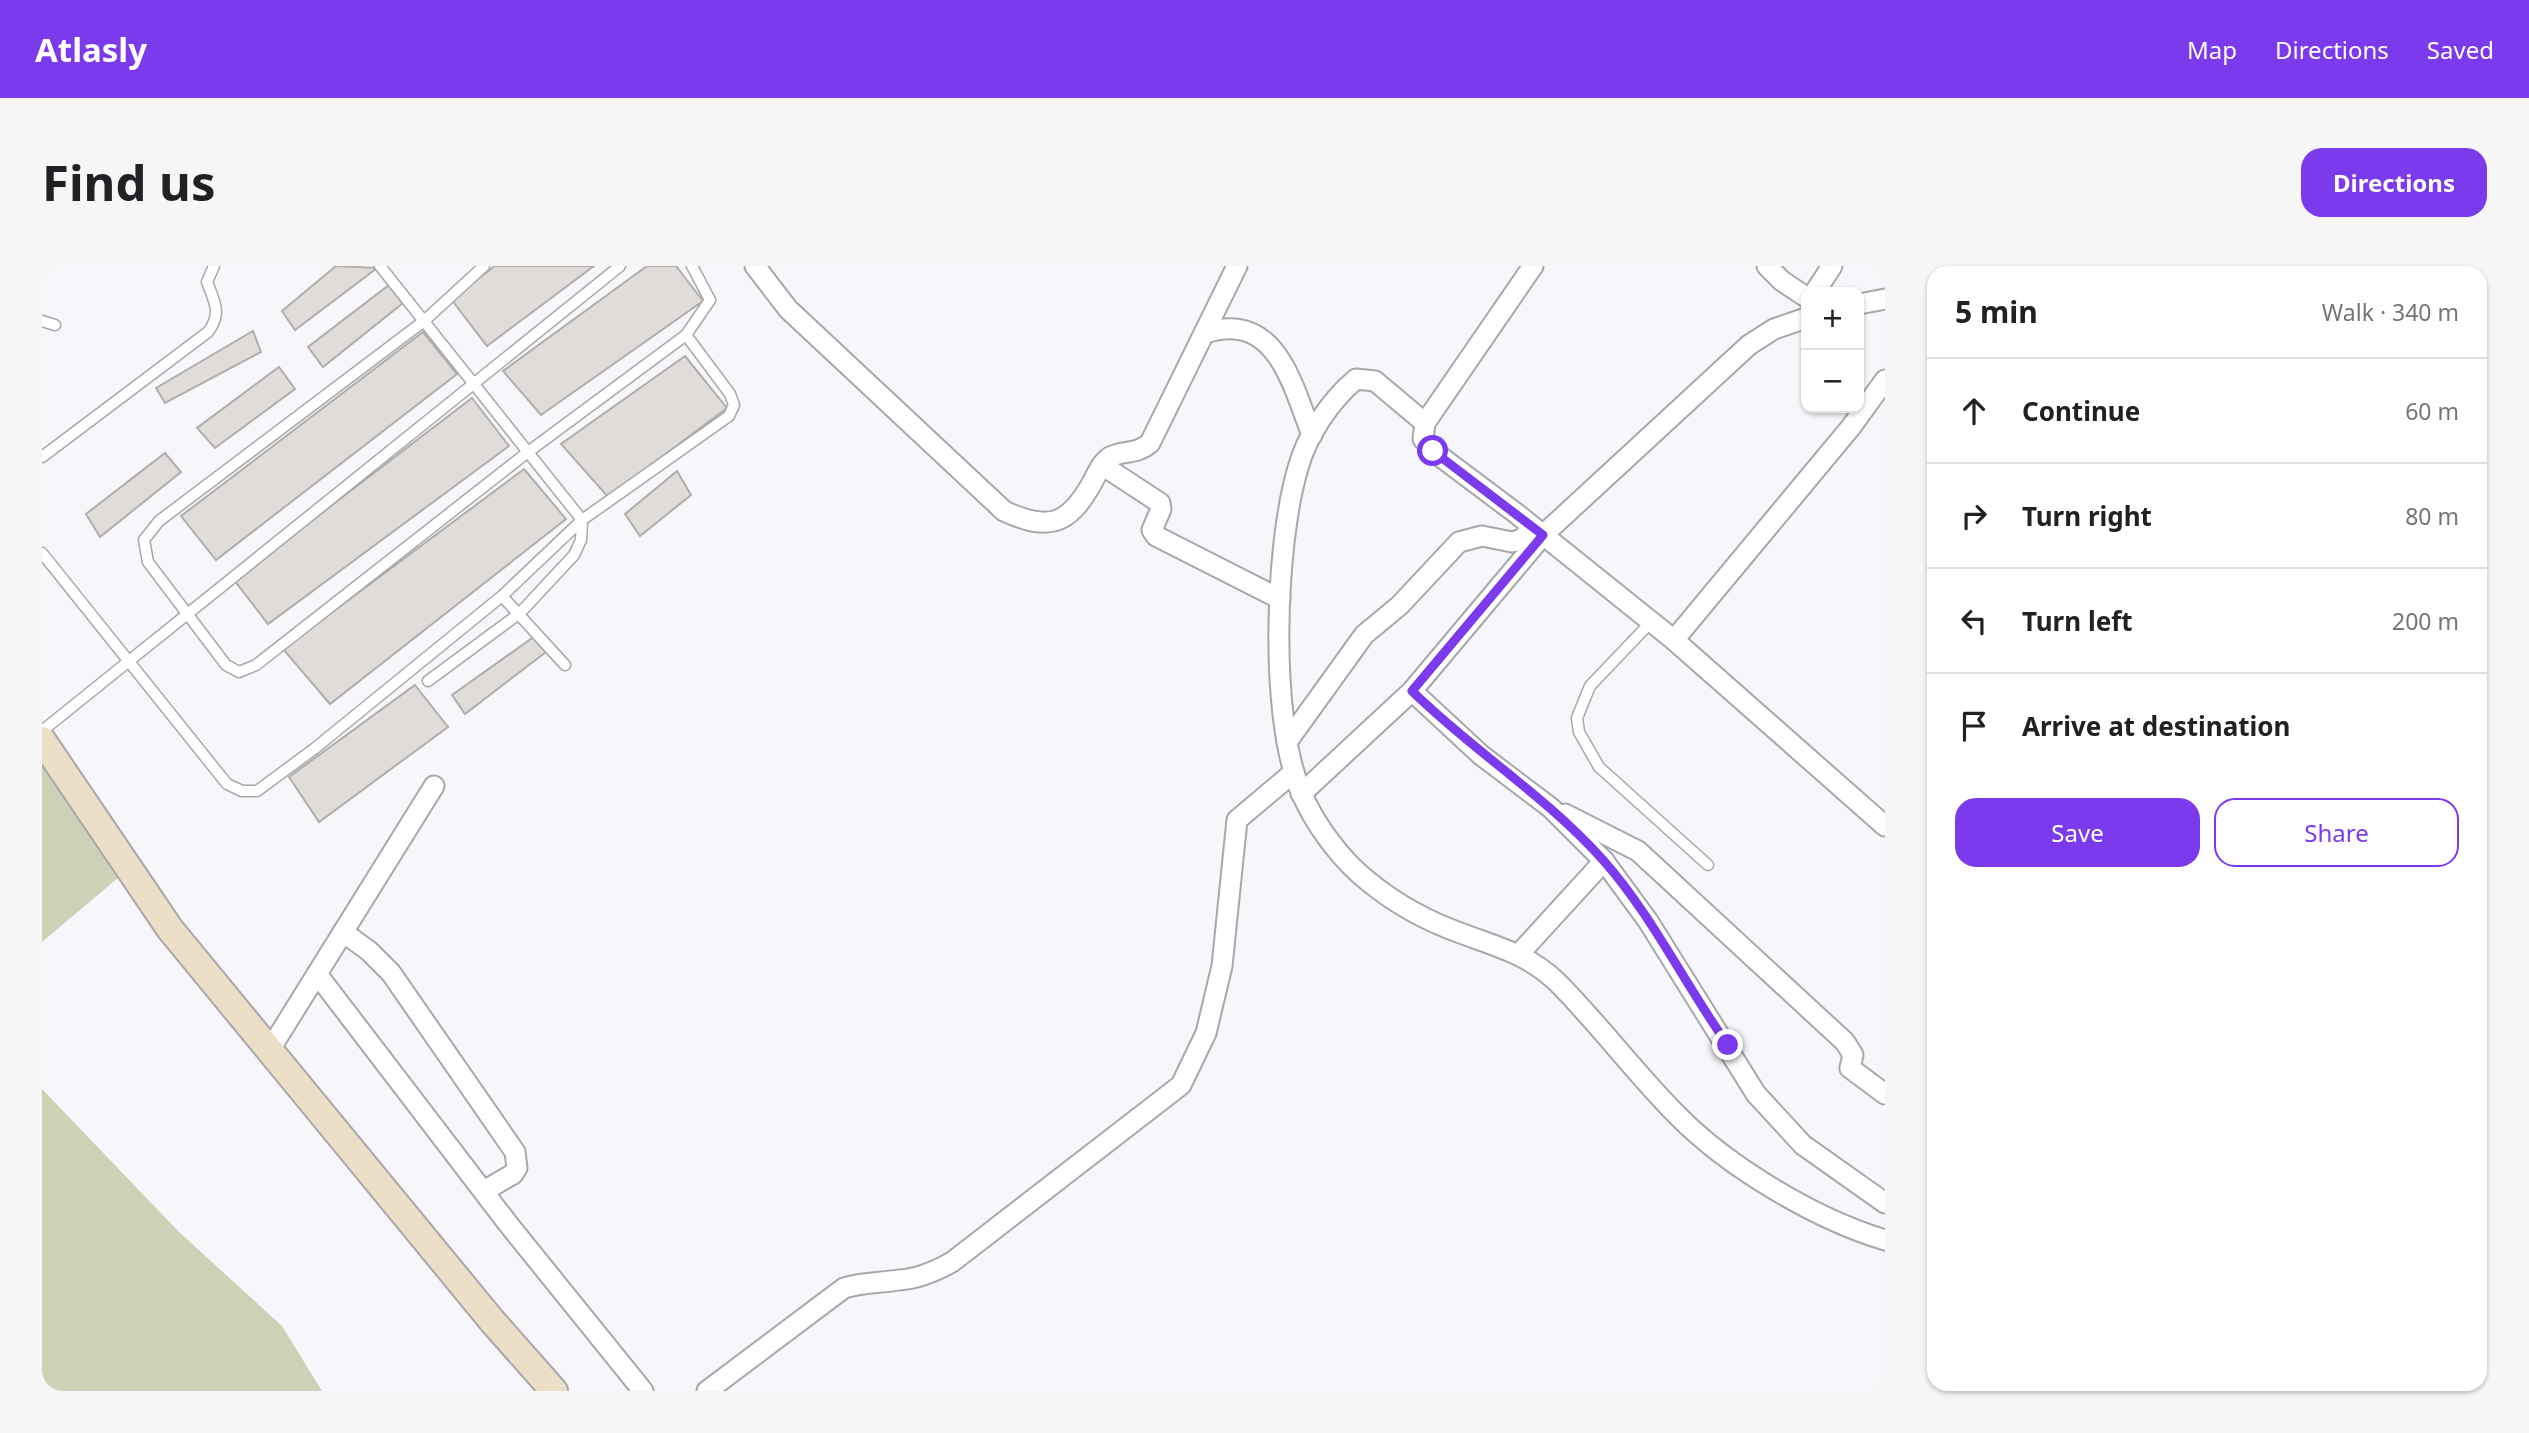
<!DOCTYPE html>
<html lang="en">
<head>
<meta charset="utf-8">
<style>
	:root { --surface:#fff; --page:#f6f6f6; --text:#202124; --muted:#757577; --line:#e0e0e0; --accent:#7c3aed }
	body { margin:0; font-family:"Noto Sans",sans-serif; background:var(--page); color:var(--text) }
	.controls { position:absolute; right:21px; top:21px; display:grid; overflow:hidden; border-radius:14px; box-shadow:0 2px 5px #0004 }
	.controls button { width:63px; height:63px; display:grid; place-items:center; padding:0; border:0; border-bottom:2px solid var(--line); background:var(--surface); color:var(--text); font:35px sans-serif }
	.stop { position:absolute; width:21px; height:21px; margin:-16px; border:5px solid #7c3aed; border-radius:50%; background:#fff }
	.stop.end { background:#7c3aed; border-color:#fff; box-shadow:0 2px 7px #0008 }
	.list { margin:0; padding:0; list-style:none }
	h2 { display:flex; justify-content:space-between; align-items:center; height:91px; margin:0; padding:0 28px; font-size:30px }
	h2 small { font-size:23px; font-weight:400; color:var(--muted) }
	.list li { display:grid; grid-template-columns:46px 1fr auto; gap:21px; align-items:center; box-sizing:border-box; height:105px; padding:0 28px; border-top:2px solid var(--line) }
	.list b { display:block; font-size:26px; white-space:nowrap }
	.list em { font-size:23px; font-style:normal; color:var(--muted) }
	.actions { display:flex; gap:14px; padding:21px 28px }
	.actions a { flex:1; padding:16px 0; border:2px solid var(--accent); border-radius:21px; text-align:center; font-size:24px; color:var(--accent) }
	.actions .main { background:var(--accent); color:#fff }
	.icon { flex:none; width:38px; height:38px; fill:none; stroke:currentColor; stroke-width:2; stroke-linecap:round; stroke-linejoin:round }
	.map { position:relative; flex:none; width:1843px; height:1125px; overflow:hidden; border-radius:21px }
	header { display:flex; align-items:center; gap:42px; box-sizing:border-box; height:98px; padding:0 35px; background:var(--accent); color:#fff }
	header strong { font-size:33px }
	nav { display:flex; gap:38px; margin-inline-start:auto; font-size:24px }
	.intro { display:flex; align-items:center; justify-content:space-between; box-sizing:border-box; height:168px; padding:0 42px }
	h1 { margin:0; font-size:49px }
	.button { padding:18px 32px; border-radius:21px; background:var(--accent); color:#fff; font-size:24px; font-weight:700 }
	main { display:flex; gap:42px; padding:0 42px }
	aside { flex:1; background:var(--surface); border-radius:21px; box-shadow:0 2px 5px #0004 }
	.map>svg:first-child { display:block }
	.green { fill:#ccd2b6 }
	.building { fill:#dfdcda; stroke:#b0adab; stroke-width:2 }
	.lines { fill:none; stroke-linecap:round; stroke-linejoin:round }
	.service-casing { stroke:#a8a8ab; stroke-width:13 }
	.minor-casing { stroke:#a8a8ab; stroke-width:23 }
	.secondary-casing { stroke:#a8a8ab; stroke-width:30 }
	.service { stroke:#fff; stroke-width:10 }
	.minor { stroke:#fff; stroke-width:19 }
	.secondary { stroke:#eddec7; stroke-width:26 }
	.route { stroke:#7c3aed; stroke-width:9 }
</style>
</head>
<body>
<header>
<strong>Atlasly</strong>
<nav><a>Map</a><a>Directions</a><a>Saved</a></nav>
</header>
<div class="intro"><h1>Find us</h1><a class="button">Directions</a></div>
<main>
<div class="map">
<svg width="1843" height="1125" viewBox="0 0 1843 1125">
	<rect width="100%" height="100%" fill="#f7f7fb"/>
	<g class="green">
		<polygon points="0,483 77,611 0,676"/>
		<polygon points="0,823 137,966 240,1060 280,1125 0,1125"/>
	</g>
	<g class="building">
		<polygon points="294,0 335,2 253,64 240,45"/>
		<polygon points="453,0 552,0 445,80 409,33"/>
		<polygon points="605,0 634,0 661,35 499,149 461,105"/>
		<polygon points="347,19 361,37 281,101 266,81"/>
		<polygon points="211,65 219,86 123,137 114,122"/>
		<polygon points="381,66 415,108 174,294 139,250"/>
		<polygon points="643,90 685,142 566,231 519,178"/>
		<polygon points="237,101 253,123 173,182 155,162"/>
		<polygon points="430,132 467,180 226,358 192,314"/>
		<polygon points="123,187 139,206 58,271 44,248"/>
		<polygon points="482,203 524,253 288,438 241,383"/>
		<polygon points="635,205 649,229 598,270 583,248"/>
		<polygon points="493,370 504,386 423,448 410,429"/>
		<polygon points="373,419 406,461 277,556 247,511"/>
	</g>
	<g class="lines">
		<g class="service-casing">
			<g id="service">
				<polyline points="338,0 540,254 539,274 532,289 478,347 386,415"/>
				<polyline points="442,0 382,55 117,255 102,274 106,296 184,399 197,406 214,399 486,186 644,69"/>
				<polyline points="0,55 13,59"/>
				<path d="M0,191L166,66C180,47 173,37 165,16L172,0"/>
				<polyline points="0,287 185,518 200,525 215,525 272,483 460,330 540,254 687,150 692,139 688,128 644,69 668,34 650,0"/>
				<polyline points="460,330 523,399"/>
				<polyline points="1609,356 1548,420 1535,452 1537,466 1557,501 1666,599"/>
				<polyline points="0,465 578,0"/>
			</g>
		</g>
		<g class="minor-casing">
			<g id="minor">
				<path d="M713,0L746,43L962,245C1006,265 1026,260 1050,217C1055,208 1059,197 1068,191C1082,184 1094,189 1108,177L1195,0"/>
				<polyline points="1491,0 1383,157 1381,173 1391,185 1475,248 1632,374 1843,560"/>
				<polyline points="1725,0 1740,15 1764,31"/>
				<polyline points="1773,26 1790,0"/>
				<polyline points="1817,38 1843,33"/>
				<path d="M1163,67C1234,44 1250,118 1270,169"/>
				<path d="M1383,157L1333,115L1314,113C1288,135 1265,169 1256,202C1233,279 1227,452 1259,526C1273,559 1299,594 1327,616C1354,638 1387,656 1421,668C1456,681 1487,689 1515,716C1557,758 1593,807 1635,849C1686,901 1773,953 1843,974"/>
				<polyline points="1060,199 1118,237 1119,243 1110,264 1114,270 1238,333"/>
				<polyline points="1632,374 1809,161 1843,114"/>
				<polyline points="1370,425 1439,489 1509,542 1562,595 1606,655 1714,828 1761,879 1843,937"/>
				<polyline points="1245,476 1322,369 1358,339 1417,276 1440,270 1470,276 1480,273 1491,261"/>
				<polyline points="1259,528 1370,425 1501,269 1707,79 1732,63 1764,52"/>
				<polyline points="1523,548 1596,585 1803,776 1811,789 1808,802 1843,828"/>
				<polyline points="301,666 327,685 349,707 473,886 475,902 471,908 442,925"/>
				<polyline points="1477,688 1562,595"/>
				<polyline points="275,708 467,959 601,1125"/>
				<polyline points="227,785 392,520"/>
				<path d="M665,1125L802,1022C821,1016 838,1017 857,1014C876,1013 894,1005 910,996L1139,819L1164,767L1180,700L1195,554L1252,506"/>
			</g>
		</g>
		<g class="secondary-casing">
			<polyline id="secondary" points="0,474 128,663 451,1056 512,1125"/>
		</g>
		<use href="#service" class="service"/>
		<use href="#minor" class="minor"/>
		<use href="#secondary" class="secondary"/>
	</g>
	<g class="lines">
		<path class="route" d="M1391,185L1501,269L1370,425C1431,485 1504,530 1561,594C1610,649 1643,719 1686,779"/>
	</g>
</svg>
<div class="controls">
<button>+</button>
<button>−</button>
</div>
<div class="stop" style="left:1391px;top:185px"></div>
<div class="stop end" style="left:1686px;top:779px"></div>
</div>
<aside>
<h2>5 min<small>Walk · 340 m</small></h2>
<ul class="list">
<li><svg class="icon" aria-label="ahead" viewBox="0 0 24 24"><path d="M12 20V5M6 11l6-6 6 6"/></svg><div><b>Continue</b></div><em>60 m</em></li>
<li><svg class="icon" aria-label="right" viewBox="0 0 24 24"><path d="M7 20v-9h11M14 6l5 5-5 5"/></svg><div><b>Turn right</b></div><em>80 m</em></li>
<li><svg class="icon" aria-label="left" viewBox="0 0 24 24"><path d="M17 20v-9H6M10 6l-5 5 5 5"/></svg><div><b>Turn left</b></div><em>200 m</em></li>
<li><svg class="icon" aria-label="arrive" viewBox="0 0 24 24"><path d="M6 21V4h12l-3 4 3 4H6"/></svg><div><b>Arrive at destination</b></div></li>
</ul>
<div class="actions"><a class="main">Save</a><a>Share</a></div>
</aside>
</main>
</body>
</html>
